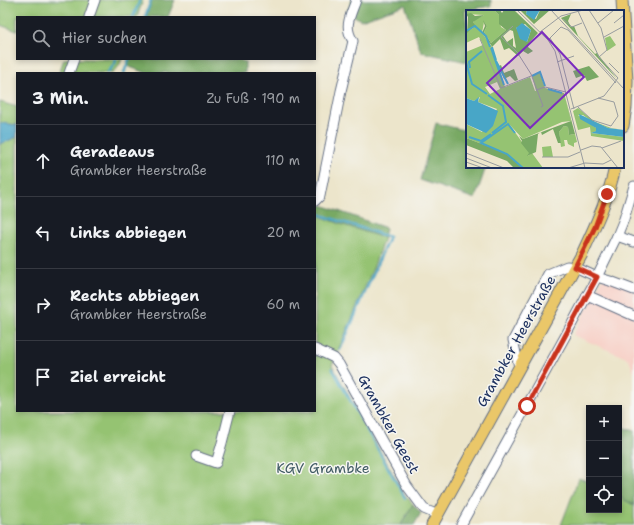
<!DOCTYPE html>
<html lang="de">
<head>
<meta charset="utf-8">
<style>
	:root { --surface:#171b24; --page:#242831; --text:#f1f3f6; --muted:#9ea1a6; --line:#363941 }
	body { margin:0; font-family:"Shantell Sans",sans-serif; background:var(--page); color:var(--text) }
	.controls { position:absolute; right:12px; bottom:12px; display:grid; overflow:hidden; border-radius:0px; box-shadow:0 2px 6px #0003 }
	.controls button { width:36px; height:36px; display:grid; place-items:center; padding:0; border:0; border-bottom:1px solid var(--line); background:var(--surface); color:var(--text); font:20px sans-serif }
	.stop { position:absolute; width:12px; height:12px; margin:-9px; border:3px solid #c8321e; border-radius:50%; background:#fff }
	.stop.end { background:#c8321e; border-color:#fff; box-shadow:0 1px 4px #0008 }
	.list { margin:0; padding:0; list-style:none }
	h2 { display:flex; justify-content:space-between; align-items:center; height:52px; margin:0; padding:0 16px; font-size:17px }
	h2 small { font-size:13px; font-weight:400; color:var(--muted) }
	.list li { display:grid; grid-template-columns:26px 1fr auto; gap:12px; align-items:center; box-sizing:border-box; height:72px; padding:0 16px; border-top:1px solid var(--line) }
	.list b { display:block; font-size:15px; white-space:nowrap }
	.list p { margin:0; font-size:13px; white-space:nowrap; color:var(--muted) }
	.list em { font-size:13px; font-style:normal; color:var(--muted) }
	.icon { flex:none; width:22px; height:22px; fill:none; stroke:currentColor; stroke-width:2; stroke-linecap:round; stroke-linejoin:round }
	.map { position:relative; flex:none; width:634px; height:525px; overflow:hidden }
	.search { position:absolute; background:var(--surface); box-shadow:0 2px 6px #0003; left:16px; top:16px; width:300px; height:44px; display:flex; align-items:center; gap:10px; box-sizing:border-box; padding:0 14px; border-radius:0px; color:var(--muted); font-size:15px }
	.panel { position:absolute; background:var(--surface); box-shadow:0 2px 6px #0003; left:16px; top:72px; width:300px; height:340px; border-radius:0px }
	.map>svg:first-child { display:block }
	.built { fill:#f7d1c8 }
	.green { fill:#95c372; stroke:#587968 }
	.forest { fill:#78a964; stroke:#4a6c61 }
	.water { fill:#48a6c7; stroke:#326a92 }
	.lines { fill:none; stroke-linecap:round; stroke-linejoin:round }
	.stream { stroke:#48a6c7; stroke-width:2.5 }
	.minor-casing { stroke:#646f84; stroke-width:11 }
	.major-casing { stroke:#646f84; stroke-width:13 }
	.minor { stroke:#fff; stroke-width:9 }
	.major { stroke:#eac769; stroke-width:11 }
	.route { stroke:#c8321e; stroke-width:5 }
	.labels { text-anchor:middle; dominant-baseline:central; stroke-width:3; stroke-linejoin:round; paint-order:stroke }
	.street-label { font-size:14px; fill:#1b2f5e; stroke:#f6f6f2 }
	.park-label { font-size:14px; fill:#405b64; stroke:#f6f6f2 }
	.inset-river { fill:none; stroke:#48a6c7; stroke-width:2 }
	.inset-road { fill:none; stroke:#989c9f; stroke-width:1 }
	.view { fill:#7b2cbf; fill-opacity:0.15; stroke:#7b2cbf; stroke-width:2 }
	.inset-edge { fill:none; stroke:#1b2f5e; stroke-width:2 }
</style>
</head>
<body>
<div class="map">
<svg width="634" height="525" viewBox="0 0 634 525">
	<rect width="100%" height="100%" fill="#f6f6f2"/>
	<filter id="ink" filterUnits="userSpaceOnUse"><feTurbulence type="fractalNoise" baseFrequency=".025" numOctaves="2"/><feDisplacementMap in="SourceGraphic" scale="8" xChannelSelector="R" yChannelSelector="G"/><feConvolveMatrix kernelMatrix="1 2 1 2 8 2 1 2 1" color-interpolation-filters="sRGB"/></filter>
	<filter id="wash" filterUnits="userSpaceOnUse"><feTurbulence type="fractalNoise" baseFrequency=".012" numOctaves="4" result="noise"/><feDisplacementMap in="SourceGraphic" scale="16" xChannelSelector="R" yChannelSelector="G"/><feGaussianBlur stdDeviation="0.9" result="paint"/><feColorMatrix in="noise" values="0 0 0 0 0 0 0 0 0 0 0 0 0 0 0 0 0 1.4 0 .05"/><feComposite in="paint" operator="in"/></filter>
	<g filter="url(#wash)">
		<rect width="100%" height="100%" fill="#ece5cb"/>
		<polygon class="built" points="605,274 634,286 634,373 629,359 573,335"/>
		<g class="green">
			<polygon points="0,0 143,0 137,17 17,17 17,31 0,25"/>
			<polygon points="64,59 122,59 119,66 113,73 59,73"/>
			<polygon points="0,102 17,107 17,125 0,123"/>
			<polygon points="17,137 17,411 315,411 315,214 341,224 384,238 374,266 332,365 405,495 413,504 401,525 0,525 0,144"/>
			<polygon points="579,478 589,482 589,510 619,510 619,497 634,505 634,525 561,525"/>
		</g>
		<g class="forest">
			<polygon points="152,0 175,0 168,17 146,17"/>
			<polygon points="352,0 491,0 491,6 465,10 467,30 467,62 421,52 405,5 361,20 347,12"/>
			<polygon points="129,59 238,59 245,62 245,73 146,73 127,66"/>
			<polygon points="436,123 467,131 467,167 486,167 475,199 420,180"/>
			<polygon points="319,204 386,228 384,238 341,224 315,214 315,209"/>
			<polygon points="619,426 634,431 634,505 619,497"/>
			<polygon points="413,504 421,513 414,525 401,525"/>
		</g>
		<polygon class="water" points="0,123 17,125 17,137 0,144"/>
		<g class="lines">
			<g class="stream">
				<polyline points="133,17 140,0"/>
				<polyline points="145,17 151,0"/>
				<polyline points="107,73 115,64 116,59"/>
				<polyline points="124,73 129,59"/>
				<polyline points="318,214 389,237 340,350"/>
				<polyline points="332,368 405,498"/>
			</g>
		</g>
	</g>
	<g filter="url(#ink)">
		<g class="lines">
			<g class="minor-casing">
				<g id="minor">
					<polyline points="89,17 95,0"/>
					<polyline points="69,73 74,59"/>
					<path d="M315,201L320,196L341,91L353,41C343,26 351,15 356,0"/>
					<polyline points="617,236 634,242"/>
					<polyline points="587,295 634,316"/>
					<polyline points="315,349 334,358 339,364 407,486 424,509 438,515"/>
					<polyline points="519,367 513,340 548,274 567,266 575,267 597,277 610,281 634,290"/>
					<polyline points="196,456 216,463 222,443 230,411"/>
					<polyline points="461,525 567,333 597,277 617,236 624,219 634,186"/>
				</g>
			</g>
			<g class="major-casing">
				<g id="major">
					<polyline points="622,0 627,81 626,107 623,126"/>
					<path d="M432,525L582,254C595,226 609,197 615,167"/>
				</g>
			</g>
			<use href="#minor" class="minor"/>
			<use href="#major" class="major"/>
		</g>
	</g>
	<g class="lines" filter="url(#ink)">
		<polyline class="route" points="527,406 597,277 575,267 595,227 607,194"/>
	</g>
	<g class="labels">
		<g class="street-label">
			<text transform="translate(516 341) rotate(-61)">Grambker Heerstraße</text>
			<text transform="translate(389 424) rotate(61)">Grambker Geest</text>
		</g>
		<g class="park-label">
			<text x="323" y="468">KGV Grambke</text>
		</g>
	</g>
	<g transform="translate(466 10)">
		<rect width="158" height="158" fill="#ece5cb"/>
		<path d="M0,0H28L33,5L35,17L40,20L25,33L18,22L21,16L18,12L16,23L26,37L39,77L64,67L69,81H70L66,66L74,63L79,78L98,83L105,111L96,112L57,129L43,114L64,143L62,146L66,143L77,158H58L40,143L0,128V114L16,122L31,99L12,92L14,87L8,91L0,88V42L17,35L13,27L0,33L1,21L9,17L7,12L10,9L18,5L1,4ZM31,72L34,79L24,84L19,77ZM144,26L150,35L141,41L139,28ZM112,98L129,112L145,118L158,120L142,118L125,111L117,105H112L130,118L131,121L125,123L158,127V131L125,126L124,117L112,120L107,101ZM98,116L102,117L103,125L109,124L111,132L108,133V137L102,134L101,130H98L99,136L95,137L93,122ZM85,136L87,147H77L76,137Z" fill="#95c372" fill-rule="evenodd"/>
		<path d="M28,0H34L36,3L38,0H48L72,23L63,33L62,37L67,41L62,44L57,41L52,46L43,38L38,40L34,29L26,37L25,35L16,23L19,16L17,10L21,16L18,22L25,33L40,20L33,14V5ZM59,14L65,20L61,32L50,18ZM44,20L47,21L50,38L47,36V28L41,32L37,26ZM54,0H61L60,4L70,9L74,0H84L68,14ZM5,3L9,6L18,5L7,12L11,18L7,17L1,23L2,7L0,4ZM105,4L102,11L105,17L108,16L112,26L129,44L131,43L151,69L95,8ZM35,55L38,63L48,59L52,70L49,71L44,66L38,69L33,56ZM123,56L133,67L121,71L118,65L110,68L107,61ZM98,83L109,124L103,125L102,117L98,116L93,122L95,133H92L87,119L76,125L75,122L72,124L70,142L61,146L63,143L55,133L56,131L53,126L57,129L105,111ZM0,128L40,143L58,158H48L41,151L0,135Z" fill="#78a964" fill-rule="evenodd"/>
		<path d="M61,0H74L68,10L60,4ZM56,13L65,20L61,32L54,29L50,18ZM13,87L12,92L32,101L27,116L20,123L0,114V88L8,91ZM113,104L142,118L158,120V127L125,123L130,121V118L114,109Z" fill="#48a6c7"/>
		<path class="inset-river" d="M0,21L9,16L20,26L24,37M26,37L30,50M25,38L38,75M30,51L42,74M0,52L6,74L21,84M4,58L3,52L16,41M66,66L74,62L79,76M82,79L96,83M22,85L37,96L40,112L26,123M49,123L42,114L15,133L41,144L57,158M3,127L15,131L25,124"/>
		<path class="inset-road" d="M51,0L82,30L89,41L119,158M85,0L158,79M123,0L135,18L141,40L133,47M97,9L106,17L116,13M132,13L148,0M148,13L158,5M47,16L35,27L51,42L65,64L77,96L75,97M74,22L95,6L117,0M138,27L158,16M84,28L94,44L108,99M14,29L35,78L65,66M82,30L95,17L102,20L150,73M91,52L108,46M143,53L153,63M70,80L79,77L100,82M112,97L126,110L145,116L152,106L148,92L132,88M105,99L138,86L152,68L133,47L112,1M136,138L155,131M115,140L126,136L135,137L152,158M0,143L38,158M76,147H102L114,142M0,148L26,158M0,152L17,158M102,158L119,153L137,154L145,150"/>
		<path class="view" d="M76,22L118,67L64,118L21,73Z"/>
		<rect width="158" height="158" class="inset-edge"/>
	</g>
</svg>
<div class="controls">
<button>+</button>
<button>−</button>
<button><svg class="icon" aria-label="locate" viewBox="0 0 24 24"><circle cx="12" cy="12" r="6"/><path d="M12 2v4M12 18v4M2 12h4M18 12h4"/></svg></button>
</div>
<div class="stop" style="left:527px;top:406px"></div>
<div class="stop end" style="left:607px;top:194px"></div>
<div class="search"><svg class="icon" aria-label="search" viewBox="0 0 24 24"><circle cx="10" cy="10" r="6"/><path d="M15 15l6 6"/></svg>Hier suchen</div>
<section class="panel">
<h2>3 Min.<small>Zu Fuß · 190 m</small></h2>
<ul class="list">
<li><svg class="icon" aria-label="ahead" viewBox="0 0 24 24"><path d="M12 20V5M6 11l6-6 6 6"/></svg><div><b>Geradeaus</b><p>Grambker Heerstraße</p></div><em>110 m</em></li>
<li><svg class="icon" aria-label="left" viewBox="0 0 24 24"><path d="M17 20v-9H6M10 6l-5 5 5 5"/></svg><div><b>Links abbiegen</b></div><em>20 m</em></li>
<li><svg class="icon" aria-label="right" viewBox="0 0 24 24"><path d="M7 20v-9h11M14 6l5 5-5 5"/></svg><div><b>Rechts abbiegen</b><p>Grambker Heerstraße</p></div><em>60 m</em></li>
<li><svg class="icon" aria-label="arrive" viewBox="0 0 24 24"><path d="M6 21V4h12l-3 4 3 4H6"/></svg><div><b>Ziel erreicht</b></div></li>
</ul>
</section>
</div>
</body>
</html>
